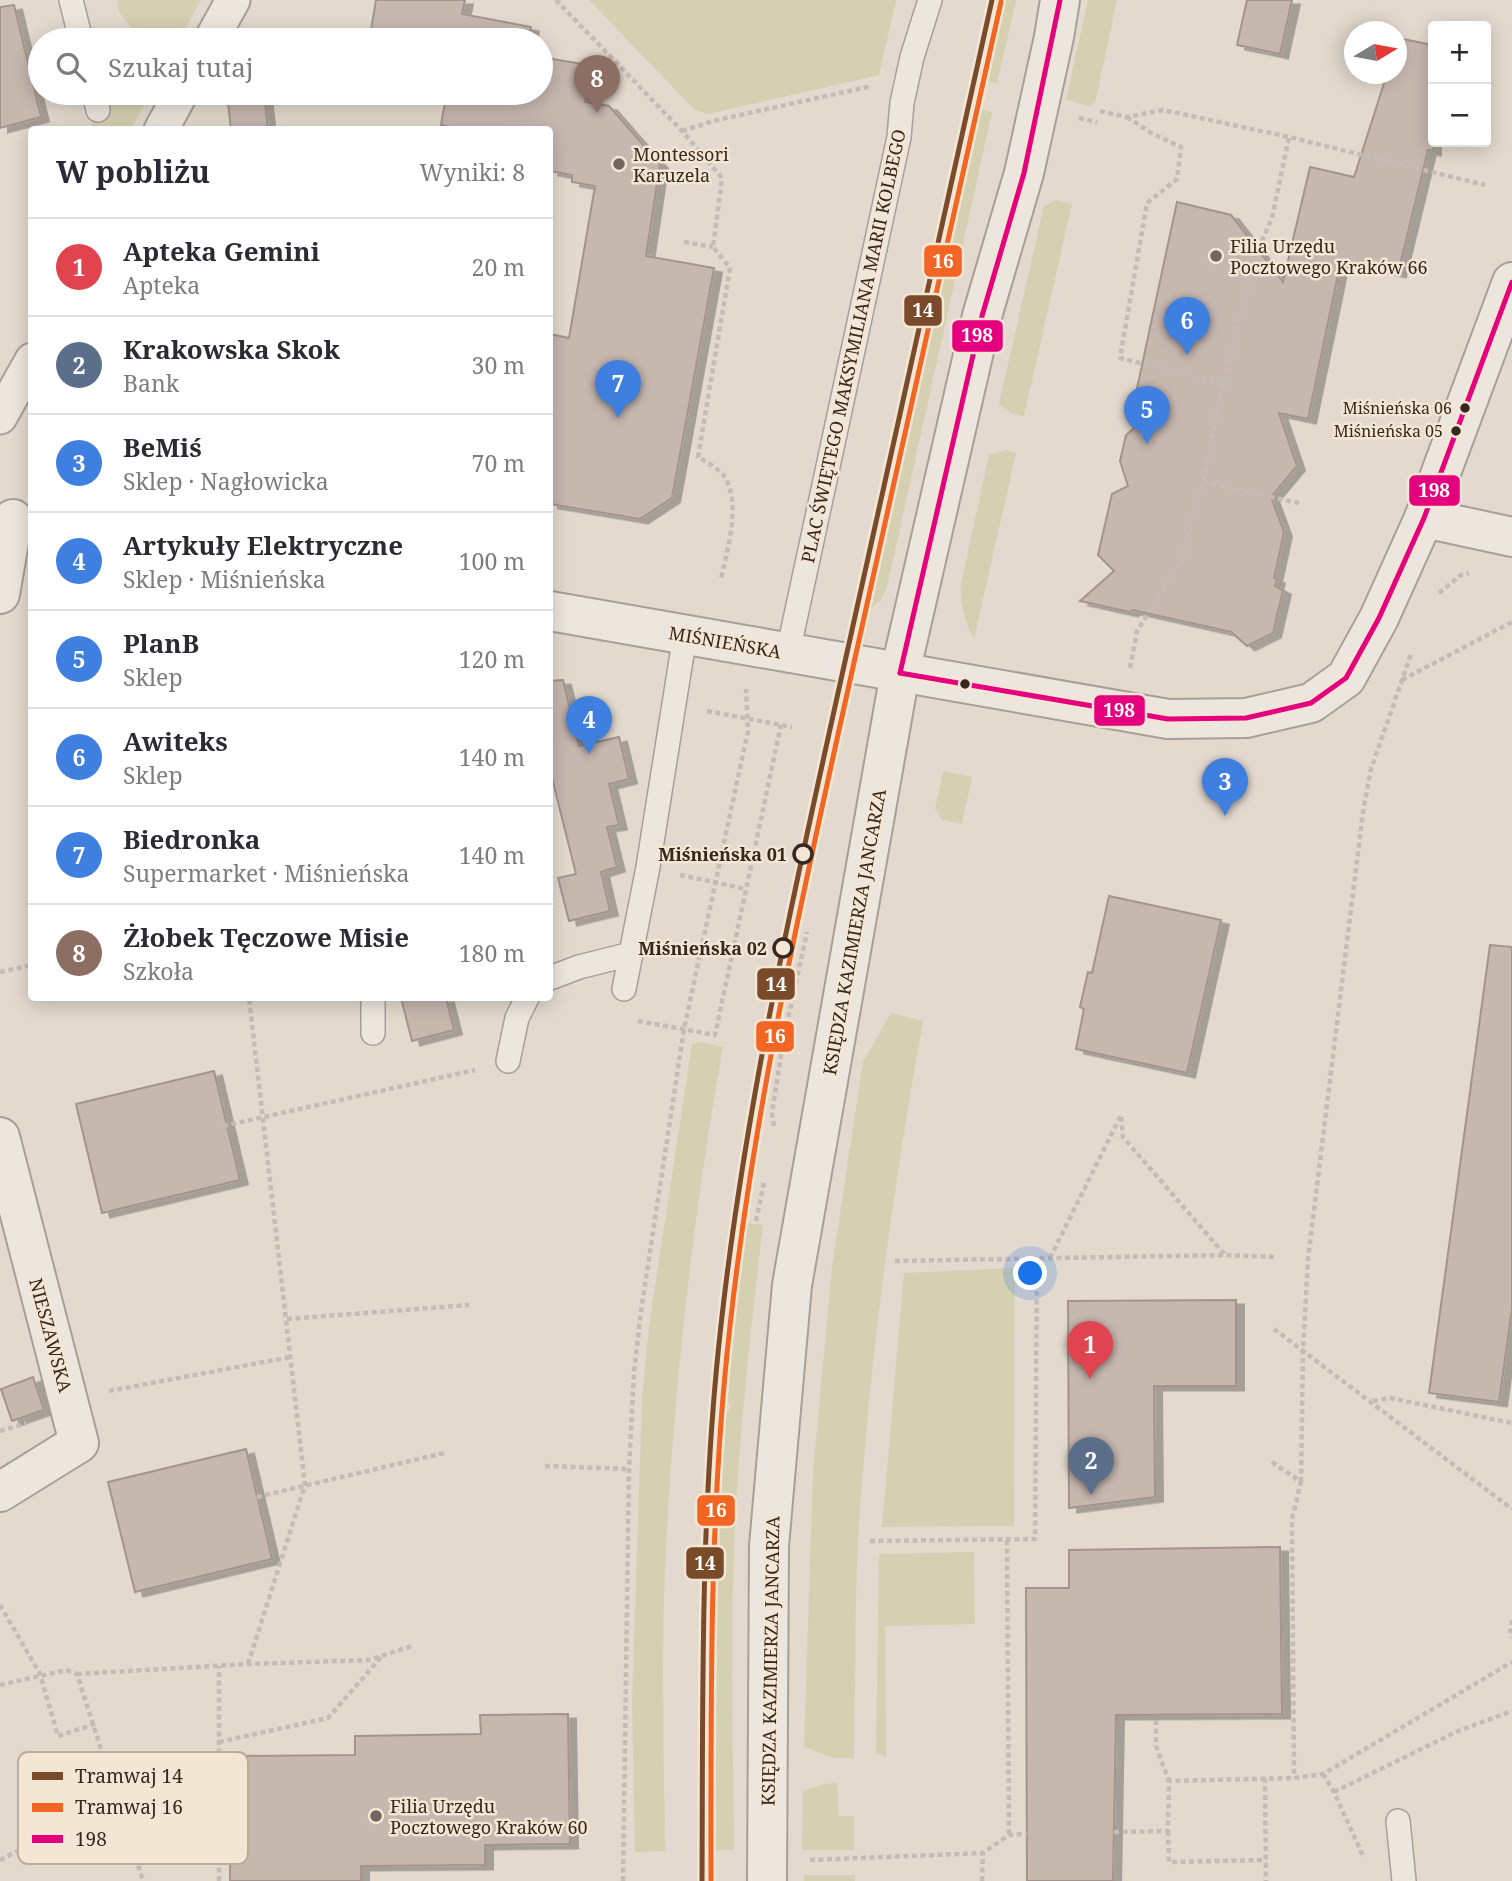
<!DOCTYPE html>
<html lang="pl">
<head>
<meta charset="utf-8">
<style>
	:root { --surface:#fff; --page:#f2f2f3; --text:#2b2b33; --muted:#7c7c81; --line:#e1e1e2; --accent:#73655c }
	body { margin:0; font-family:"Noto Serif",serif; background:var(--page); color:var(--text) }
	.controls { position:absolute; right:21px; top:21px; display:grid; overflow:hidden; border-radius:7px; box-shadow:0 4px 18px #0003 }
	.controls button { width:63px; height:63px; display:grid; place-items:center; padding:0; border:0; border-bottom:2px solid var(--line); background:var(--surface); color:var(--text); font:35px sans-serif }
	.compass { position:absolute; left:1344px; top:21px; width:63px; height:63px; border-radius:50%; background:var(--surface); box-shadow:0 4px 18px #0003; rotate:80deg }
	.you { position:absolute; left:1031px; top:1274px; width:24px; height:24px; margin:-18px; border:5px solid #fff; border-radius:50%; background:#1a73e8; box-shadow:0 0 0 10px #1a73e833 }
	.badge { display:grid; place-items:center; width:46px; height:46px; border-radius:50%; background:var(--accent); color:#fff; font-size:23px; font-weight:700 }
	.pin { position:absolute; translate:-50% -58px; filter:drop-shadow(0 2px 4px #0008) }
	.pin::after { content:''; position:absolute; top:37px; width:24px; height:21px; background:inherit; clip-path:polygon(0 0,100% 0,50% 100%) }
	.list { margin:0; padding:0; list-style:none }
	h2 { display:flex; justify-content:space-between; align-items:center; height:91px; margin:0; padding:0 28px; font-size:30px }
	h2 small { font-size:23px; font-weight:400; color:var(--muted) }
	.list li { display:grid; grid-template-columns:46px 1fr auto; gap:21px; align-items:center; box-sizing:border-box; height:98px; padding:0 28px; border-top:2px solid var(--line) }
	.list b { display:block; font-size:26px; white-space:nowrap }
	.list p { margin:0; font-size:23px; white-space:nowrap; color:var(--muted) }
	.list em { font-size:23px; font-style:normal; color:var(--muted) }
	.icon { flex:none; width:38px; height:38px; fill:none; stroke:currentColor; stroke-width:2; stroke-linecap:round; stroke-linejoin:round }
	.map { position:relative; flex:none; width:1512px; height:1881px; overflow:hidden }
	.search { position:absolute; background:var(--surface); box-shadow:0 4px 18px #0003; left:28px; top:28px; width:525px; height:77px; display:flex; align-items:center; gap:18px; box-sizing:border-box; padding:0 24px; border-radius:38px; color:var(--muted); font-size:26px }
	.panel { position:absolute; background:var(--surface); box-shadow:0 4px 18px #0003; left:28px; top:126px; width:525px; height:875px; border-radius:7px }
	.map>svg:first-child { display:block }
	.green { fill:#d5d0b1 }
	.building { fill:#c6b7af; stroke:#a3958d; stroke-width:2; filter:url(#shadow) }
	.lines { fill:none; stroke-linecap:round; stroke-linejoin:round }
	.service-casing { stroke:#a89f96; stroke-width:26 }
	.pedestrian-casing { stroke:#a89f96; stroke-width:37 }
	.minor-casing { stroke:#a89f96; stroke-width:42 }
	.tertiary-casing { stroke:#a89f96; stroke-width:42 }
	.path { stroke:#c4bcb5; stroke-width:4.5; stroke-dasharray:5 3.5; stroke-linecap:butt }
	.service { stroke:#ece6de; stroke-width:23 }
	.pedestrian { stroke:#ece6de; stroke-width:33 }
	.minor { stroke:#ece6de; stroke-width:38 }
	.tertiary { stroke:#ece6de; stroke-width:38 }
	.bus-1-casing { stroke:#f3e6d4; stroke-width:10 }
	.bus-1 { stroke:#e5007d; stroke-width:5 }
	.tram-1-casing { stroke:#f3e6d4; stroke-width:10 }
	.tram-2-casing { stroke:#f3e6d4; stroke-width:10 }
	.tram-1 { stroke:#7a4b2a; stroke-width:5 }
	.tram-2 { stroke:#f26522; stroke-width:5 }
	.poi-dot { fill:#73655c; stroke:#f3e6d4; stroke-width:2.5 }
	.bus-dot { fill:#36271f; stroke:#f3e6d4; stroke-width:2.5 }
	.stop-dot { fill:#f3e6d4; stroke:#36271f; stroke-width:3.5 }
	.labels { text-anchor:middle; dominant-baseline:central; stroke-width:5; stroke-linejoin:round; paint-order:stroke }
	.bus-label { font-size:16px; fill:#36271f; stroke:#f3e6d4; text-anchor:end }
	.poi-label { font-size:18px; fill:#36271f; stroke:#f3e6d4; text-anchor:start }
	.street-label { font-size:18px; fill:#36271f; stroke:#f3e6d4 }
	.stop-label { font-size:18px; font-weight:bold; fill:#36271f; stroke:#f3e6d4; text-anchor:end }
	.key { fill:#f3e6d4; stroke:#baad9e; stroke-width:2 }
	.key-label { font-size:19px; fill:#36271f }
	.line-badge { stroke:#f3e6d4; stroke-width:2.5 }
	.badge-label { font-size:19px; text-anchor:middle; font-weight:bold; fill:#fff }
</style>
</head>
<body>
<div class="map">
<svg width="1512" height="1881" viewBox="0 0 1512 1881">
	<defs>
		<filter id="shadow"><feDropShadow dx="8" dy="4.5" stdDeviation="0" flood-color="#0004"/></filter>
	</defs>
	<rect width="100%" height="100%" fill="#e3d9ce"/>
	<g class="green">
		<polygon points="117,0 201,0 179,40 140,40 119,12"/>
		<polygon points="589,0 896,0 879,75 708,114 695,110"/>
		<polygon points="1002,0 1016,0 997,84 985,81"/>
		<polygon points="1088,0 1117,0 1095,103 1088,106 1066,100"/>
		<polygon points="110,93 151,93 131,129 93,129 91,121 108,118"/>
		<polygon points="979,109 992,112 887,587 881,600 871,608"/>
		<polygon points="1056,200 1072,204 1024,416 1013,414 999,404 1044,206"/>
		<path d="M1006,450L1016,453L974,639C964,620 960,606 961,584L989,455Z"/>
		<polygon points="943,771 972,777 962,824 942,820 935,809"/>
		<path d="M891,1013L923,1021C893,1188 870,1355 859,1525C854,1602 856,1680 854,1758H834L804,1747L813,1473L832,1267L863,1062Z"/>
		<path d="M702,1042L723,1047C692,1220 673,1394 665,1570C661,1663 664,1758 665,1851L635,1852L632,1703L642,1399L649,1326L692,1044Z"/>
		<path d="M745,1220H748V1223L763,1225C751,1325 740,1425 735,1526C730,1634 733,1742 734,1850H713C711,1704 712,1558 724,1411L729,1412L730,1403L724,1402Z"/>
		<polygon points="1015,1268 1014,1526 882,1527 904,1273"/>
		<polygon points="974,1552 975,1624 885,1626 886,1757 876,1753 879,1554"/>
		<polygon points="824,1784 837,1783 839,1816 854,1816 854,1850 802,1850 803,1791"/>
		<rect x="804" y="1875" width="51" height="6"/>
	</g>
	<g class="building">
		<polygon points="376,0 465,0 462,14 531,27 528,40 373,40 370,36"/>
		<polygon points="1247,0 1292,0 1280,54 1237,45"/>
		<polygon points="14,5 41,117 0,128 0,7"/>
		<polygon points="1398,38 1433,45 1433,151 1428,150 1398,273 1341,260 1308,419 1279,413 1297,466 1271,497 1284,532 1274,578 1277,579 1275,586 1283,590 1273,633 1247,646 1231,632 1133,610 1130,612 1080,601 1114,571 1098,555 1112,494 1128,486 1120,461 1126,435 1142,421 1136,393 1177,202 1231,215 1283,282 1310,167 1354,177 1387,74 1396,74"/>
		<polygon points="541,57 582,64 590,76 585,102 609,106 660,164 646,256 714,268 672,498 640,519 550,504 550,334 569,338 595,186 572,182 572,175 550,171 550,130 466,130 441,125 446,97 427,93 541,93"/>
		<polygon points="227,93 264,93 268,130 231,130"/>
		<polygon points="563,680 579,746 619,737 629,779 609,784 619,825 607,827 617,867 601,872 610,911 569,921 558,878 576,874 550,770 550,681"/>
		<polygon points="1109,896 1221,920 1187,1073 1076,1049 1084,1009 1080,1007 1088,972 1092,973"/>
		<polygon points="1490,945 1512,947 1512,1309 1499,1402 1429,1393"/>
		<polygon points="401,998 446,998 454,1030 412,1041"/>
		<polygon points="214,1071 240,1180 102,1213 76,1104"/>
		<polygon points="1236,1300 1236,1386 1154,1386 1155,1497 1069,1508 1068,1301"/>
		<polygon points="33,1377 44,1410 12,1421 1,1389"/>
		<polygon points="246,1449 272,1559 135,1592 108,1482"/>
		<polygon points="1280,1547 1282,1714 1116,1715 1113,1881 1027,1881 1026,1588 1069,1588 1069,1550"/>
		<polygon points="568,1714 570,1844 485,1845 485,1865 361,1866 361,1881 230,1881 230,1756 355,1755 355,1736 481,1734 480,1715"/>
	</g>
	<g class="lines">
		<g class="service-casing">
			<g id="service">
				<polyline points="71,0 81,40"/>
				<polyline points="94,93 98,110"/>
				<polyline points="788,652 899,137 902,103 912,57 930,0"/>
				<polyline points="550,978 579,967 631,954"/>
				<polyline points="624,989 648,867 685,635"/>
				<polyline points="373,1033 373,998"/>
				<polyline points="508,1061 517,1018 527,998"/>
				<polyline points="1398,1821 1404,1881"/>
			</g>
		</g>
		<g class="pedestrian-casing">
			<g id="pedestrian">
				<polyline points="211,40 233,0"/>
				<polyline points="161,130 181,93"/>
				<polyline points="0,417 32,360"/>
			</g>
		</g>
		<g class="minor-casing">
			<g id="minor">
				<polyline points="1424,518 1512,537"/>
				<polyline points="0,594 13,519"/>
				<polyline points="550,611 1168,719 1246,718 1311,703 1346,678 1379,618 1424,518 1512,282"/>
				<polyline points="0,1137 79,1443 0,1492"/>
			</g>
		</g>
		<g class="tertiary-casing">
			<polyline id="tertiary" points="767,1881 769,1546 792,1285 900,673 982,316 1024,173 1054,37 1060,0"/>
		</g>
		<g class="path">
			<path d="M556,0L682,131L722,178L713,247L730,268L698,457C706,462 718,468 724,476C742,502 727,551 721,579"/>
			<polyline points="261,30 275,40"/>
			<polyline points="344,93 349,97"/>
			<polyline points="1100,111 1127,117 1163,110 1289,137 1485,185"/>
			<polyline points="1127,117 1151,133 1181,147 1177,179 1147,203 1120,358 1223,384"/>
			<polyline points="1079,118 1097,122"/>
			<polyline points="682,131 713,121 872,86"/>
			<polyline points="684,242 713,247"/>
			<polyline points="1203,482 1303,504"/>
			<polyline points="1439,593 1461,575 1469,573"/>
			<polyline points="1130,668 1137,631 1180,563 1203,482 1223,384 1255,257 1272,218 1289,137"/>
			<polyline points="1402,680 1512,622"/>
			<polyline points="707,711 792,727"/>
			<polyline points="680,875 746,889"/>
			<polyline points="0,972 32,965"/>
			<polyline points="638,1021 715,1035 781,725"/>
			<polyline points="223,1126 475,1070"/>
			<polyline points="774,1126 772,1113 783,1042 807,932"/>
			<polyline points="756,1221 764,1182"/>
			<polyline points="1050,1258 1121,1115 1123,1137 1225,1255"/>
			<polyline points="895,1261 1225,1255 1276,1257"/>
			<polyline points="287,1319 469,1305"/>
			<polyline points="1274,1329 1512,1509"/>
			<polyline points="109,1391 291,1357"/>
			<polyline points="1373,1401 1390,1398 1512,1423"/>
			<polyline points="0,1431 26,1423"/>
			<polyline points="1272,1462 1301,1482 1292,1519 1294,1778"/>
			<polyline points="545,1466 629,1469"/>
			<polyline points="1301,1482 1303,1350 1308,1259 1363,812 1371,769 1411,654"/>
			<polyline points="257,1497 444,1453"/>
			<polyline points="1007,1540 1009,1835"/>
			<polyline points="870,1541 1035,1539 1037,1259"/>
			<polyline points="0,1605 40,1674 58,1736 95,1724"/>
			<polyline points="1512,1620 1510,1635 1512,1637"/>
			<polyline points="248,1664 305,1485 249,998"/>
			<polyline points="77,1674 248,1664 369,1660 412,1646"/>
			<polyline points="0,1685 66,1670 77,1674 143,1881"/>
			<polyline points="1156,1720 1156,1746 1169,1781"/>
			<polyline points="219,1742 328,1718 383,1655"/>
			<polyline points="1323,1774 1334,1792 1364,1858"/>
			<polyline points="1265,1778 1266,1881"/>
			<polyline points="1334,1792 1458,1731 1512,1711"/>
			<polyline points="1168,1831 1169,1862 1266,1860"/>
			<polyline points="1114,1832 1168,1831 1169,1781 1294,1778 1323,1774 1512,1662"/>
			<polyline points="0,1860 117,1799"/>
			<polyline points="810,1860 983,1853 1009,1835 1027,1834"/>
			<polyline points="219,1881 219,1666"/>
			<polyline points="623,1881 629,1469 634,1372 641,1311 684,1029 748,731 746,689"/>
			<polyline points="982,1881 983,1853"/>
		</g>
		<use href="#service" class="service"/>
		<use href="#pedestrian" class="pedestrian"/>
		<use href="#minor" class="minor"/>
		<use href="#tertiary" class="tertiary"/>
		<g class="bus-1-casing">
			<g id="bus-1">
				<polyline points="900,673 1168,719 1246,718 1311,703 1346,678 1379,618 1424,518 1512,282"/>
				<polyline points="900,673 982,316 1024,173 1060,0"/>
			</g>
		</g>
		<use href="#bus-1" class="bus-1"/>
		<g class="tram-1-casing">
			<path id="tram-1" d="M702,1881C703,1695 700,1510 721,1325C745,1109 793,896 840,684C891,456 941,228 992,0"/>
		</g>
		<g class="tram-2-casing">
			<path id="tram-2" d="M711,1881C711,1696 709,1510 730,1326C754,1109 802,897 849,685C900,457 950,230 1001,2"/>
		</g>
		<use href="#tram-1" class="tram-1"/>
		<use href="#tram-2" class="tram-2"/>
	</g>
	<g class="poi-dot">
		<circle cx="619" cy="164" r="7"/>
		<circle cx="1216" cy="256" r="7"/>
		<circle cx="376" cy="1816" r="7"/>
	</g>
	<g class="bus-dot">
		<circle cx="1465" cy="408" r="6"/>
		<circle cx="1456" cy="431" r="6"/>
		<circle cx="965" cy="684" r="6"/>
	</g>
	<g class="stop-dot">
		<circle cx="803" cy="854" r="9"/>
		<circle cx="783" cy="948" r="9"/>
	</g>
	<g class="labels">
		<g class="bus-label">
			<text x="1452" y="408">Miśnieńska 06</text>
			<text x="1443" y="431">Miśnieńska 05</text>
		</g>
		<g class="poi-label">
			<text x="633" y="154">Montessori<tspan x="633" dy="21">Karuzela</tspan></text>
			<text x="1230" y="246">Filia Urzędu<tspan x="1230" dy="21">Pocztowego Kraków 66</tspan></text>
			<text x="390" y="1806">Filia Urzędu<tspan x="390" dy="21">Pocztowego Kraków 60</tspan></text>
		</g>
		<g class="street-label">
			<text transform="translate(853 346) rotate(-78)">PLAC ŚWIĘTEGO MAKSYMILIANA MARII KOLBEGO</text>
			<text transform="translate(725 642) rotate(10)">MIŚNIEŃSKA</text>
			<text transform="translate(854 932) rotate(-80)">KSIĘDZA KAZIMIERZA JANCARZA</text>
			<text transform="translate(51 1335) rotate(75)">NIESZAWSKA</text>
			<text transform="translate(770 1661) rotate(-89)">KSIĘDZA KAZIMIERZA JANCARZA</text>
		</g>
		<g class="stop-label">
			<text x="787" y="854">Miśnieńska 01</text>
			<text x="767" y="948">Miśnieńska 02</text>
		</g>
	</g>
	<rect x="18" y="1752" width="230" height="112" rx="10" class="key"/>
	<rect x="32" y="1772" width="31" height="8" fill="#7a4b2a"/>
	<rect x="32" y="1803" width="31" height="9" fill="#f26522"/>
	<rect x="32" y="1835" width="31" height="8" fill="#e5007d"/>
	<g class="key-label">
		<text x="75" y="1783">Tramwaj 14</text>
		<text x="75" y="1814">Tramwaj 16</text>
		<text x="75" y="1846">198</text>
	</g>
	<g class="line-badge">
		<rect x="923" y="244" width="40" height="34" rx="7" fill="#f26522"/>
		<rect x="903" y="294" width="40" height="33" rx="7" fill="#7a4b2a"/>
		<rect x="951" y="319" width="53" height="34" rx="7" fill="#e5007d"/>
		<rect x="1408" y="474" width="53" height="33" rx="7" fill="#e5007d"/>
		<rect x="1093" y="694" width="53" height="33" rx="7" fill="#e5007d"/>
		<rect x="756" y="967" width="40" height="34" rx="7" fill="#7a4b2a"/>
		<rect x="755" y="1020" width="40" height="33" rx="7" fill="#f26522"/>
		<rect x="696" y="1494" width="40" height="33" rx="7" fill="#f26522"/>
		<rect x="685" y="1546" width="40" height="34" rx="7" fill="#7a4b2a"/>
	</g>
	<g class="badge-label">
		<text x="943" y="268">16</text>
		<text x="923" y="317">14</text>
		<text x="977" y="342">198</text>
		<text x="1434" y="497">198</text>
		<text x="1119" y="717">198</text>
		<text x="776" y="991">14</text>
		<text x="775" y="1043">16</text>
		<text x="716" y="1517">16</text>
		<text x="705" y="1570">14</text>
	</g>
</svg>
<div class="controls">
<button>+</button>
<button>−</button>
</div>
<svg class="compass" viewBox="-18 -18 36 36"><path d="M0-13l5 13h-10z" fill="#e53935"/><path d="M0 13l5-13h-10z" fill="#7c7c81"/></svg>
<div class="you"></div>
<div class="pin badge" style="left:1090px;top:1379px;background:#e0444e">1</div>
<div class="pin badge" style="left:1091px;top:1495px;background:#5c6f8a">2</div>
<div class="pin badge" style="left:1225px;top:816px;background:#3f7fe0">3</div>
<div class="pin badge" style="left:589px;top:754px;background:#3f7fe0">4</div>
<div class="pin badge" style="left:1147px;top:444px;background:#3f7fe0">5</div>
<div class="pin badge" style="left:1187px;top:355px;background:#3f7fe0">6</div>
<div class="pin badge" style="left:618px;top:418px;background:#3f7fe0">7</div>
<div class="pin badge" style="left:597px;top:113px;background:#8d6e63">8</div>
<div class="search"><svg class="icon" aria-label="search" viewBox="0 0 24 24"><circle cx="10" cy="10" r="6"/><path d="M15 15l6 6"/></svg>Szukaj tutaj</div>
<section class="panel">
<h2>W pobliżu<small>Wyniki: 8</small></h2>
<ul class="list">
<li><span class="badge" style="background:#e0444e">1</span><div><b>Apteka Gemini</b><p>Apteka</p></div><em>20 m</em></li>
<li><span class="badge" style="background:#5c6f8a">2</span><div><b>Krakowska Skok</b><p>Bank</p></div><em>30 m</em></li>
<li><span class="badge" style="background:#3f7fe0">3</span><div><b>BeMiś</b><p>Sklep · Nagłowicka</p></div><em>70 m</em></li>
<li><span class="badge" style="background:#3f7fe0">4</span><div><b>Artykuły Elektryczne</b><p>Sklep · Miśnieńska</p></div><em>100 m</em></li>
<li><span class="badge" style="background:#3f7fe0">5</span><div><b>PlanB</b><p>Sklep</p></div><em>120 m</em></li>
<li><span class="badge" style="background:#3f7fe0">6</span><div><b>Awiteks</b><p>Sklep</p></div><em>140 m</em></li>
<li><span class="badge" style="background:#3f7fe0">7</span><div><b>Biedronka</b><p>Supermarket · Miśnieńska</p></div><em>140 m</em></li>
<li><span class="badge" style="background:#8d6e63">8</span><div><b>Żłobek Tęczowe Misie</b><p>Szkoła</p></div><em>180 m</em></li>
</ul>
</section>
</div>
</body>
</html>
